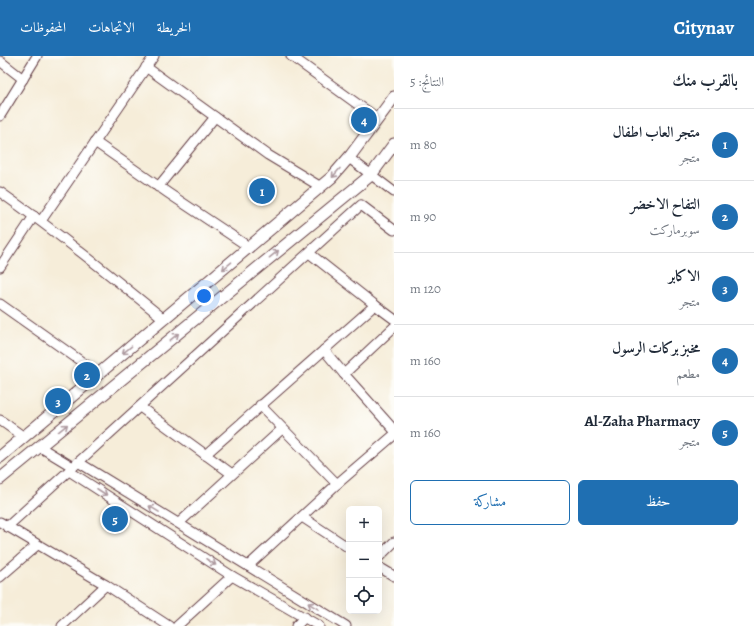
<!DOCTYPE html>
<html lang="ar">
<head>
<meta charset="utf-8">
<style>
	:root { --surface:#fff; --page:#f6f6f7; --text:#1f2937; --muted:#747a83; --line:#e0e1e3; --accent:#1f6fb2 }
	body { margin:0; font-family:Alegreya,Amiri,serif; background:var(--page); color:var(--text); direction:rtl }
	.controls { position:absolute; right:12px; bottom:12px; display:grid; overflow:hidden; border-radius:6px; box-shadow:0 4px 16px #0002 }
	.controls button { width:36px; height:36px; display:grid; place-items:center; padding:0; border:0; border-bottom:1px solid var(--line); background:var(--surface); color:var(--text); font:20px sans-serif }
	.you { position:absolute; left:204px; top:240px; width:14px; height:14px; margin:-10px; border:3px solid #fff; border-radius:50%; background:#1a73e8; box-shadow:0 0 0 6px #1a73e833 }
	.badge { display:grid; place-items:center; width:26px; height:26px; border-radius:50%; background:var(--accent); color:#fff; font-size:13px; font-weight:700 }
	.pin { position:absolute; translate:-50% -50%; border:2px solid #fff; box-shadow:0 1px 4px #0006 }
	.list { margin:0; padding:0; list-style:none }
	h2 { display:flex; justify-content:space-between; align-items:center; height:52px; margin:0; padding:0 16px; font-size:17px }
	h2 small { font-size:13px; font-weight:400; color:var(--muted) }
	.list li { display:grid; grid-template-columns:26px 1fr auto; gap:12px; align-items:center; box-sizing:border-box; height:72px; padding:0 16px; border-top:1px solid var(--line) }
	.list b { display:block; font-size:15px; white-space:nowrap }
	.list p { margin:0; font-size:13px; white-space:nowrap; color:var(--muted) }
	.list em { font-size:13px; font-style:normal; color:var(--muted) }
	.actions { display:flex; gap:8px; padding:12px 16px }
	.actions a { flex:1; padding:9px 0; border:1px solid var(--accent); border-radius:6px; text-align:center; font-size:14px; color:var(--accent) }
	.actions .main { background:var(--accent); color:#fff }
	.icon { flex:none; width:22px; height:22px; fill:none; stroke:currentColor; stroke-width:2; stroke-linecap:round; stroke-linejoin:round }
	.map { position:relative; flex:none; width:394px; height:570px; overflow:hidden; direction:ltr }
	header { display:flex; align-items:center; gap:24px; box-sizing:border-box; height:56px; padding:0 20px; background:var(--accent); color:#fff }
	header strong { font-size:19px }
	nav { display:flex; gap:22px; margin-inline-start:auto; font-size:14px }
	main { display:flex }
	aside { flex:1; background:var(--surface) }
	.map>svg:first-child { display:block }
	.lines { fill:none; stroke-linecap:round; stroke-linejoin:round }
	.minor-casing { stroke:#643e45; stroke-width:11 }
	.tertiary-casing { stroke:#643e45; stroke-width:13 }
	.minor { stroke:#fff; stroke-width:9 }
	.tertiary { stroke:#fff; stroke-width:11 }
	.oneway { stroke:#ae9aa0 }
</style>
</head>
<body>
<header>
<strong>Citynav</strong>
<nav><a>الخريطة</a><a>الاتجاهات</a><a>المحفوظات</a></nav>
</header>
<main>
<aside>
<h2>بالقرب منك<small>النتائج: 5</small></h2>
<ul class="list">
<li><span class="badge">1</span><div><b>متجر العاب اطفال</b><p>متجر</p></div><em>80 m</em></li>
<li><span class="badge">2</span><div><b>التفاح الاخضر</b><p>سوبرماركت</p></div><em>90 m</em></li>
<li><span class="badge">3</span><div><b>الاكابر</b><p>متجر</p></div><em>120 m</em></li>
<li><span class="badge">4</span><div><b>مخبز بركات الرسول</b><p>مطعم</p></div><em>160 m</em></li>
<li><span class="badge">5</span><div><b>Al-Zaha Pharmacy</b><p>متجر</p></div><em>160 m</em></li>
</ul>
<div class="actions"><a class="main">حفظ</a><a>مشاركة</a></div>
</aside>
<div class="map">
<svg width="394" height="570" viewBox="0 0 394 570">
	<rect width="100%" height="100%" fill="#fdfcf7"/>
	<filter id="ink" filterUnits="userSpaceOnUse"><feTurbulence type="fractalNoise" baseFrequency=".025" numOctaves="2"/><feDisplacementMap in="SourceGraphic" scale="8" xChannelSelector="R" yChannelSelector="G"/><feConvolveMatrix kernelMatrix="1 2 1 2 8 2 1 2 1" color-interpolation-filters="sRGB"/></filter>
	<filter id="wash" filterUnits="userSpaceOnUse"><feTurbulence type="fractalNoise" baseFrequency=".012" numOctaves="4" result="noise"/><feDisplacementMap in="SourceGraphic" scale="16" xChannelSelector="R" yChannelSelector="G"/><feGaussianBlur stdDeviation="0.9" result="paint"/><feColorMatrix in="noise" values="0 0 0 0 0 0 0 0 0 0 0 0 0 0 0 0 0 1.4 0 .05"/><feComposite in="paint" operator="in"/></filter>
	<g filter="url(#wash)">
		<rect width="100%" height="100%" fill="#f6edd9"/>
	</g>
	<g filter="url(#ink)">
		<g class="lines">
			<g class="minor-casing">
				<g id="minor">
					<polyline points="291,0 378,63"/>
					<polyline points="0,5 23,23"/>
					<polyline points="146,11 268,99 321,131"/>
					<polyline points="0,60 37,0"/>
					<polyline points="95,86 168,137 249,191"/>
					<polyline points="349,102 394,136"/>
					<polyline points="158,131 215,61"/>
					<path d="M0,136C57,176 110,219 164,263"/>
					<polyline points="41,165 154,0"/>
					<polyline points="309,197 375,249 394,263"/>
					<polyline points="0,211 34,160"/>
					<polyline points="0,248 99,318"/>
					<polyline points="324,294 344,318 394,374"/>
					<polyline points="344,318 394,271"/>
					<polyline points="260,349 337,428"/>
					<polyline points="140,351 232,418"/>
					<polyline points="0,364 24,381"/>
					<polyline points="40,391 73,411"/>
					<polyline points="205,399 375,249"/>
					<polyline points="78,406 346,570"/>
					<polyline points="69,415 232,520 319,570"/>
					<polyline points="302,461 349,492"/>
					<polyline points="0,466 106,529 169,570"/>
					<polyline points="179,467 282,373"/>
					<polyline points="7,471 361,149 394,174"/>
					<polyline points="379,501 394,486"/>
					<polyline points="248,510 337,428 394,379"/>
					<polyline points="379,511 394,520"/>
					<polyline points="0,521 37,489"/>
					<polyline points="62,570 106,529"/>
					<polyline points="177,570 232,520"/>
					<polyline points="296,570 305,561"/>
				</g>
			</g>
			<g class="tertiary-casing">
				<g id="tertiary">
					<polyline points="0,401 332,121 351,99 394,41"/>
					<polyline points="0,423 371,119 394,88"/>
				</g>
			</g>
			<use href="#minor" class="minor"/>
			<use href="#tertiary" class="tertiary"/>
		</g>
		<defs><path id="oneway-shaft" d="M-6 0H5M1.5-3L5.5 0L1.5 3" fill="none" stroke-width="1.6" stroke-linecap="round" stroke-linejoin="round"/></defs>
		<g class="oneway">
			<use href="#oneway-shaft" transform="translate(336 117) rotate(131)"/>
			<use href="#oneway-shaft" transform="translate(274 198) rotate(-39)"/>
			<use href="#oneway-shaft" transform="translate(227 210) rotate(140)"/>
			<use href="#oneway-shaft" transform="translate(174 281) rotate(-39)"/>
			<use href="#oneway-shaft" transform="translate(127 294) rotate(140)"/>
			<use href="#oneway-shaft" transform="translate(63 372) rotate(-39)"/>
			<use href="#oneway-shaft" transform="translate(102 436) rotate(33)"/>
			<use href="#oneway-shaft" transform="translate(154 453) rotate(-149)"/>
			<use href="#oneway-shaft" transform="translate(211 506) rotate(33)"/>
			<use href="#oneway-shaft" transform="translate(313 550) rotate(-149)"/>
		</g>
	</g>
</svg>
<div class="controls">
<button>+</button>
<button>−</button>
<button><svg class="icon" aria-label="locate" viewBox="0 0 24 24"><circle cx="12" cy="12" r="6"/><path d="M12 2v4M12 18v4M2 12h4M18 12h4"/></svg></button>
</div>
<div class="you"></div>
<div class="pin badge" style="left:262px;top:135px">1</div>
<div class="pin badge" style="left:87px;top:319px">2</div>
<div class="pin badge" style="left:58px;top:345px">3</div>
<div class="pin badge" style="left:364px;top:64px">4</div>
<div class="pin badge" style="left:115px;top:463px">5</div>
</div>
</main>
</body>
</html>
